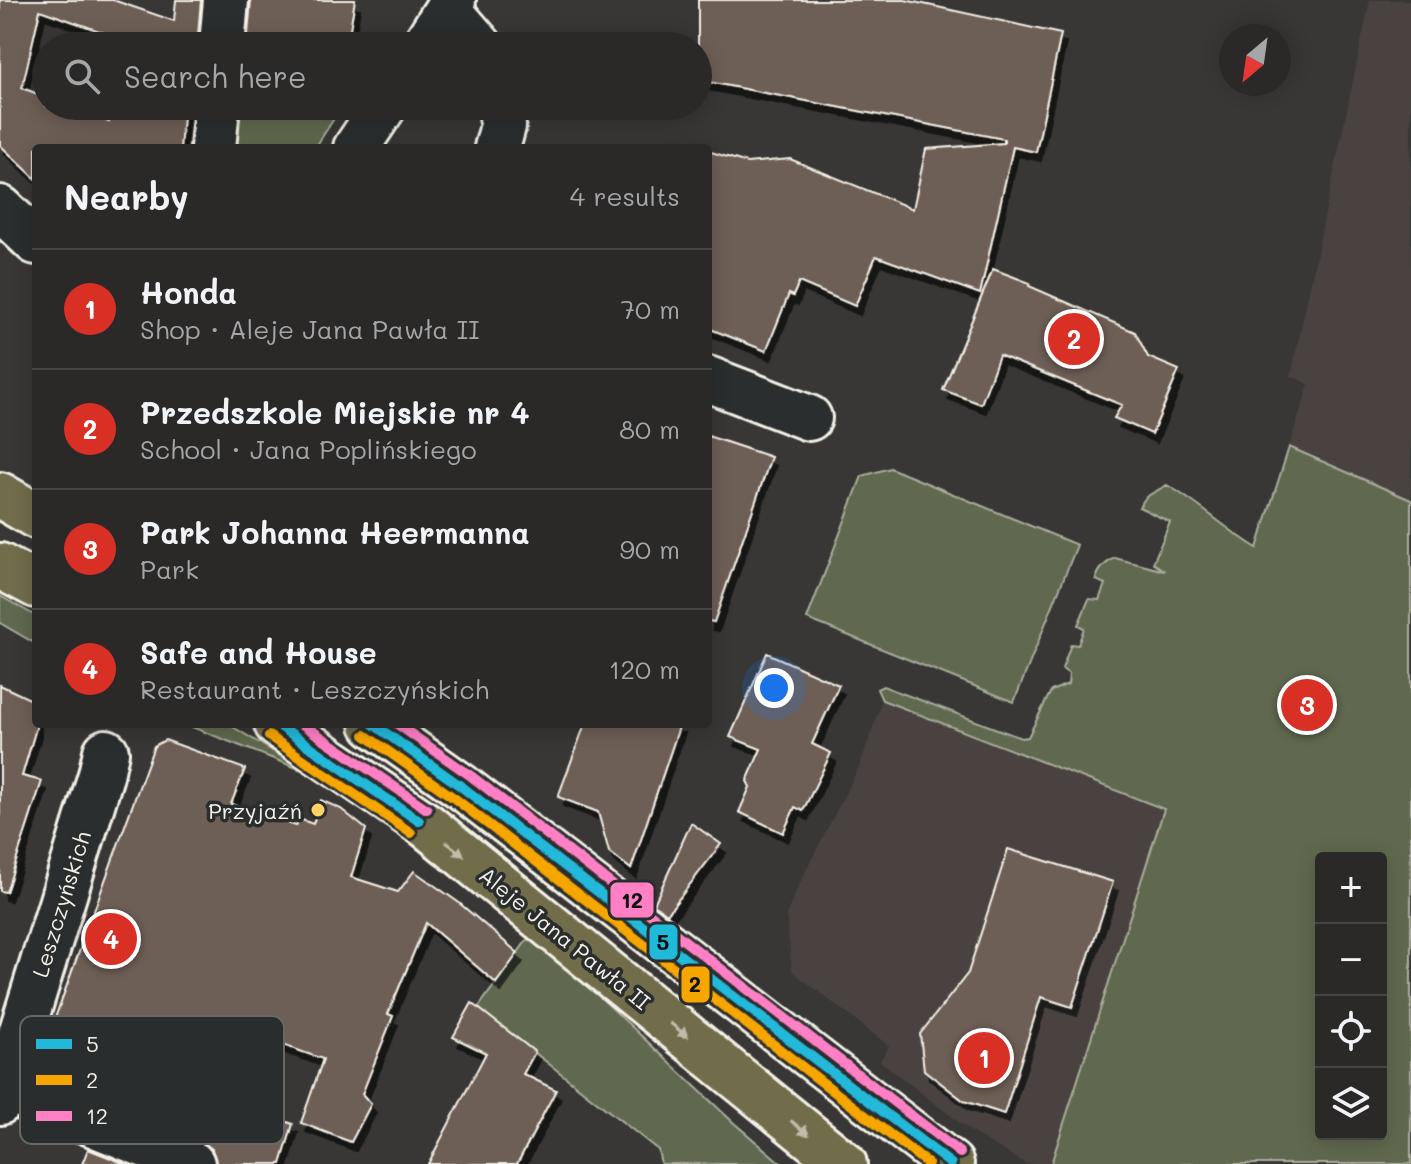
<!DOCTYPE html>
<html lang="en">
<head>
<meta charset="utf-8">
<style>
	:root { --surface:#2a2928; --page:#363534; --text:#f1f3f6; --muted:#a5a6a8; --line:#464545; --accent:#d93025 }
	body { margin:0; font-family:Mali,sans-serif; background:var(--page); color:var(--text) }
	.controls { position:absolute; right:24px; bottom:24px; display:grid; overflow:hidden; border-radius:8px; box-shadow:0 4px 20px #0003 }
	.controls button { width:72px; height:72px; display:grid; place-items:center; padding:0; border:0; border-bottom:2px solid var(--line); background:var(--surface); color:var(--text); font:40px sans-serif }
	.compass { position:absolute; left:1219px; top:24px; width:72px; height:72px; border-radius:50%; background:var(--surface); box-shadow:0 4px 20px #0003; rotate:209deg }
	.you { position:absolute; left:774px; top:688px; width:28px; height:28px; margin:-20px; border:6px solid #fff; border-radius:50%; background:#1a73e8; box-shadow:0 0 0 12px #1a73e833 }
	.badge { display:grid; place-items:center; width:52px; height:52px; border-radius:50%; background:var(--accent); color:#fff; font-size:26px; font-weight:700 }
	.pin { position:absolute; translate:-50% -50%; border:4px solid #fff; box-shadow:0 2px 8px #0006 }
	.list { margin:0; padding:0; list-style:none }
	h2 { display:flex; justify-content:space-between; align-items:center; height:104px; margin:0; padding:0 32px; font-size:34px }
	h2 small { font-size:26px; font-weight:400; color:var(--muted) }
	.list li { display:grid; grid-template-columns:52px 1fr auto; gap:24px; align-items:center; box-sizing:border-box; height:120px; padding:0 32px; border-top:2px solid var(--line) }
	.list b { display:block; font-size:30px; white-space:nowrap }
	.list p { margin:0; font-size:26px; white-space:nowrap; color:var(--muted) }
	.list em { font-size:26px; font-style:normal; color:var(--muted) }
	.icon { flex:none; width:44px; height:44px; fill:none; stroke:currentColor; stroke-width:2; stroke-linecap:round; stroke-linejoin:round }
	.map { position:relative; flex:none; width:1411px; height:1164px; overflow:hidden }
	.search { position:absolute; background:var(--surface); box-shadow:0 4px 20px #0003; left:32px; top:32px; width:680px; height:88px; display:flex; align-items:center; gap:20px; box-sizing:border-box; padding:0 28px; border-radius:44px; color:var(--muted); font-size:30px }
	.panel { position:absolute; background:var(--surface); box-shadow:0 4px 20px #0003; left:32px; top:144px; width:680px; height:584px; border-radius:8px }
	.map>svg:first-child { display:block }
	.built { fill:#484340 }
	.green { fill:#61694f; stroke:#aaad9c; stroke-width:2; fill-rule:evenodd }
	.building { fill:#6e5e56; stroke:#f4f1e8; stroke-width:2; filter:url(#shadow) }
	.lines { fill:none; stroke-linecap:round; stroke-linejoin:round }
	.minor-casing { stroke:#f4f1e8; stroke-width:50 }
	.major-casing { stroke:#f4f1e8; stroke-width:50 }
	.minor { stroke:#2a2d2e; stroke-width:44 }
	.major { stroke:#716d4b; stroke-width:44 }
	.bus-1-casing { stroke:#2a2d2e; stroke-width:16 }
	.bus-2-casing { stroke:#2a2d2e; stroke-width:16 }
	.bus-3-casing { stroke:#2a2d2e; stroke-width:16 }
	.bus-1 { stroke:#20b9da; stroke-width:10 }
	.bus-2 { stroke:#f7a600; stroke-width:10 }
	.bus-3 { stroke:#ff80c5; stroke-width:10 }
	.oneway { fill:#c0bca9 }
	.poi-dot { fill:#ffd166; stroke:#2a2d2e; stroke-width:3 }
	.labels { text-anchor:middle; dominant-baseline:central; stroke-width:7; stroke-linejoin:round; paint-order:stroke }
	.poi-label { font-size:22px; fill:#f4f1e8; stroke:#2a2d2e; text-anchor:end }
	.street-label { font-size:22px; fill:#f4f1e8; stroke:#2a2d2e }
	.key { fill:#2a2d2e; stroke:#676866; stroke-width:2 }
	.key-label { font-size:22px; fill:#f4f1e8 }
	.line-badge { stroke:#2a2d2e; stroke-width:3 }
	.pale-badge-label { font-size:22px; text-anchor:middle; font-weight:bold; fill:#111 }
</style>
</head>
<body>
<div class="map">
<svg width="1411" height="1164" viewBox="0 0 1411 1164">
	<defs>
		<filter id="shadow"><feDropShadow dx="5" dy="9" stdDeviation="0" flood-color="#0009"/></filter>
	</defs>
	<rect width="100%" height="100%" fill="#383736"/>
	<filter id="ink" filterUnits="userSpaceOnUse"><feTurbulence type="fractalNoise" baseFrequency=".0125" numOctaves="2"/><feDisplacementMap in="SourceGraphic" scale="16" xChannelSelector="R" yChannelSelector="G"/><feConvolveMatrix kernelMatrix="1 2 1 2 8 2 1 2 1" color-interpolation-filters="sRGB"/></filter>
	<g filter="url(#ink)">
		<g class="built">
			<polygon points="1370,0 1411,0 1411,500 1289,447 1309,384 1291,376"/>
			<polygon points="882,700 1164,809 1051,1164 1026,1164 973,1133 880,1061 889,1046 792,971 786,915 804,874 861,763"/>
		</g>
		<g class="green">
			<polygon points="240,106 342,106 315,148 280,148 269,143 267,148 235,148"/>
			<path d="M1289,447L1411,500V1164H1051L1164,809L882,700L877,689L883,686L1021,738L1028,737L1051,691L1068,684L1069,674L1062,669L1071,644L1078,645L1084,628L1078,625L1089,599L1099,600L1105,584L1096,580C1098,569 1105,563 1115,558L1165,571L1153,563L1170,522L1139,507L1146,497L1167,485C1199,503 1225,529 1257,548ZM1321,858H1381V1134H1321Z"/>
			<polygon points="890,468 1077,545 1014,702 807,619 862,476"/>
			<polygon points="0,596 36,616 36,644 0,623"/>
			<polygon points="184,724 228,724 307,772 192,727"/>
			<polygon points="532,933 734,1123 782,1164 661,1164 658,1150 478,1008"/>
		</g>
		<g class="building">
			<polygon points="0,0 113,0 174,21 176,0 201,0 197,46 142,46 40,10 22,88 46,97 46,106 68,106 109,122 111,106 184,106 180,148 36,148 36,179 0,145"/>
			<polygon points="251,0 355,0 347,46 247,46"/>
			<polygon points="698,0 905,0 1061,34 1036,152 1013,147 980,294 876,256 855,306 799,282 793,296 789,294 766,351 708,328 708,151 747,163 790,159 913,209 926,149 1004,143 1004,139 698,80"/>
			<polygon points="993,269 1030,283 1029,286 1135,332 1148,357 1179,370 1152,434 1114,418 1122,405 999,355 981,404 943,390"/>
			<polygon points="708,436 771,457 714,622 708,621"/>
			<polygon points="767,653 839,685 812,744 831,753 803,811 795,807 783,833 739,812 750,787 747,781 761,749 730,737"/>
			<polygon points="0,685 36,702 36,728 22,776 42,781 6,892 0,891"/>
			<polygon points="585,724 680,724 631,869 609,852 598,812 558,797"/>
			<polygon points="165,740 245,769 231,804 296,826 299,819 313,824 321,800 341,809 366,829 351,877 398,892 414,871 458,902 518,953 496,983 426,923 388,1014 393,1016 362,1094 371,1104 351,1142 301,1123 323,1059 266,1039 246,1108 293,1124 281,1164 216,1164 212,1149 201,1141 35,1073 154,746"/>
			<polygon points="691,823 721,844 667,914 654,904"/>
			<polygon points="1008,849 1113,882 1072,1007 1041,997 1004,1114 964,1101 924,1070 920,1034 968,973"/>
			<polygon points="472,1003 535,1052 523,1074 556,1090 517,1164 428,1164 486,1053 453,1037"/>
			<polygon points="88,1149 126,1164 82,1164"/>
		</g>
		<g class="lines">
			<g class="minor-casing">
				<g id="minor">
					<polyline points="448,9 480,46"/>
					<polyline points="222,46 226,0"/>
					<polyline points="424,46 453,0"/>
					<polyline points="213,148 217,106"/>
					<polyline points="356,148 384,106"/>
					<polyline points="497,148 503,126 501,106"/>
					<polyline points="0,208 36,242"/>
					<polyline points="708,379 809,418"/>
					<polyline points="0,1086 192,1164"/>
					<polyline points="0,1102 101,775 106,752"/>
				</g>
			</g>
			<g class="major-casing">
				<g id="major">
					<polyline points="0,495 36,516"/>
					<polyline points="0,566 36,585"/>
					<polyline points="277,724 426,825 844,1164"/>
					<polyline points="373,724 462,787 951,1164"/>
				</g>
			</g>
			<use href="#minor" class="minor"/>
			<use href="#major" class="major"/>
			<g class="bus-1-casing">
				<g id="bus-1">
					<polyline points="277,724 419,821"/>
					<polyline points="373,724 462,787 951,1164"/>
				</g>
			</g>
			<g class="bus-2-casing">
				<g id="bus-2">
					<polyline points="365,735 454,798 928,1164"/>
					<polyline points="269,736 411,833"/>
				</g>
			</g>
			<g class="bus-3-casing">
				<g id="bus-3">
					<polyline points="302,724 427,809"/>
					<polyline points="397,724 471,776 960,1153"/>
				</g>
			</g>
			<use href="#bus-1" class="bus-1"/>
			<use href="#bus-2" class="bus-2"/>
			<use href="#bus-3" class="bus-3"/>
		</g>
		<defs><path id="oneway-solid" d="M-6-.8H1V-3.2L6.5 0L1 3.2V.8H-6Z" transform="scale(2)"/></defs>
		<g class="oneway">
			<use href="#oneway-solid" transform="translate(455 849) rotate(38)"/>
			<use href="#oneway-solid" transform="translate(679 1030) rotate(39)"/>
			<use href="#oneway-solid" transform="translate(800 1128) rotate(39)"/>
		</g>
	</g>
	<circle class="poi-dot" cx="318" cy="810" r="8"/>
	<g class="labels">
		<g class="poi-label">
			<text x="302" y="810">Przyjaźń</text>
		</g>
		<g class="street-label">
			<text transform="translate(61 904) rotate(-73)">Leszczyńskich</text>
			<text transform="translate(565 938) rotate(39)">Aleje Jana Pawła II</text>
		</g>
	</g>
	<rect x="20" y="1016" width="264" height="128" rx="12" class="key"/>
	<rect x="36" y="1039" width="36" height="10" fill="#20b9da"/>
	<rect x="36" y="1075" width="36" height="10" fill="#f7a600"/>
	<rect x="36" y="1111" width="36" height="10" fill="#ff80c5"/>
	<g class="key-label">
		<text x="86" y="1052">5</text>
		<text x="86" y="1088">2</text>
		<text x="86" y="1124">12</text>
	</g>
	<g class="line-badge">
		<rect x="609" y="881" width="46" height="38" rx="8" fill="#ff80c5"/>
		<rect x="648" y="923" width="31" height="38" rx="8" fill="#20b9da"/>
		<rect x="680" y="965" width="31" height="39" rx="8" fill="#f7a600"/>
	</g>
	<g class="pale-badge-label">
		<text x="632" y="908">12</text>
		<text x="663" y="950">5</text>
		<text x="695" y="992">2</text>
	</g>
</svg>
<div class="controls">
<button>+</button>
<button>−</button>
<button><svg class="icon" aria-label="locate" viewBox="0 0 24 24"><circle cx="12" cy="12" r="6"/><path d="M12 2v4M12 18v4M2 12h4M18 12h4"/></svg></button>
<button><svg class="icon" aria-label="layers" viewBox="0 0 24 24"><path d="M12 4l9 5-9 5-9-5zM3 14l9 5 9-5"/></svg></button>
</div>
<svg class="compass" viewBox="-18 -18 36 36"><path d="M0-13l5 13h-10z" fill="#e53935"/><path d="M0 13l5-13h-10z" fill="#a5a6a8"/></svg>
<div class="you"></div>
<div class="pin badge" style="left:984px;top:1058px">1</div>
<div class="pin badge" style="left:1074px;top:339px">2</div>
<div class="pin badge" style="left:1307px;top:705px">3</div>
<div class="pin badge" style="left:111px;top:939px">4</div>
<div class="search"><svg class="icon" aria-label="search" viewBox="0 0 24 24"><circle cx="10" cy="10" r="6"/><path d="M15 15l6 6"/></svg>Search here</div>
<section class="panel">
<h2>Nearby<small>4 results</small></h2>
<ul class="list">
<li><span class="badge">1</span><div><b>Honda</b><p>Shop · Aleje Jana Pawła II</p></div><em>70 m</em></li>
<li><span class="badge">2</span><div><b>Przedszkole Miejskie nr 4</b><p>School · Jana Poplińskiego</p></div><em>80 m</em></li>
<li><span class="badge">3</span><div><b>Park Johanna Heermanna</b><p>Park</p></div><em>90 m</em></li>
<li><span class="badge">4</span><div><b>Safe and House</b><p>Restaurant · Leszczyńskich</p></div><em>120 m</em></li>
</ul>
</section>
</div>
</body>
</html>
